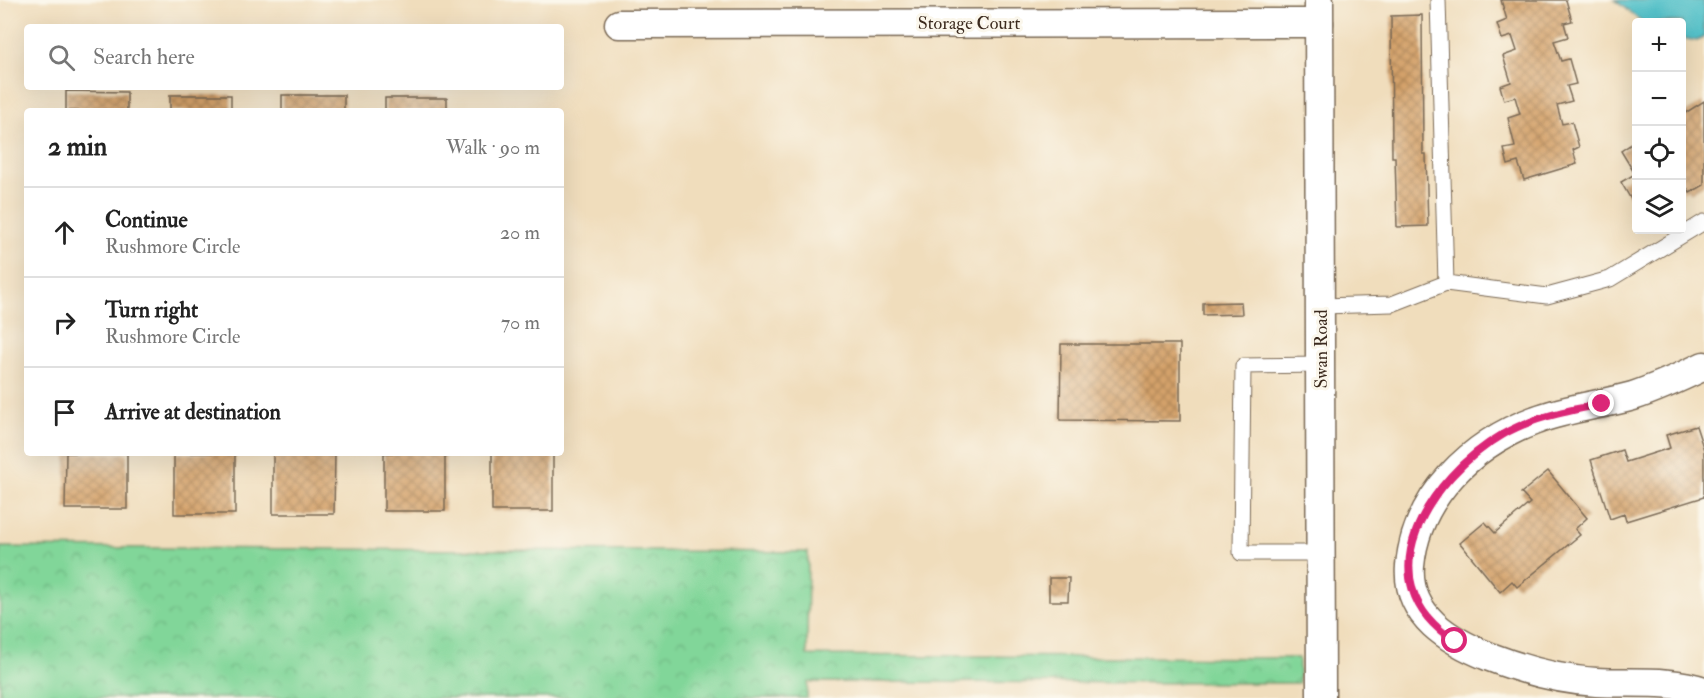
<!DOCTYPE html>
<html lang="en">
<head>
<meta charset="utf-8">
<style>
	:root { --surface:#fff; --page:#f6f6f6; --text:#222; --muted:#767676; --line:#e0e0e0 }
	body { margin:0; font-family:"IM FELL Double Pica",serif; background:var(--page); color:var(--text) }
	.controls { position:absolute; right:18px; top:18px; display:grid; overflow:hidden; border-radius:6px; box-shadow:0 6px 24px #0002 }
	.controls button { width:54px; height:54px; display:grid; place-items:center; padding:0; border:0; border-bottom:2px solid var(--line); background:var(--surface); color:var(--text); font:30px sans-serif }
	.stop { position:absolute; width:18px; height:18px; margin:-14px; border:4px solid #db2777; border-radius:50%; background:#fff }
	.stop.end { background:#db2777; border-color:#fff; box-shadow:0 2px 6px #0008 }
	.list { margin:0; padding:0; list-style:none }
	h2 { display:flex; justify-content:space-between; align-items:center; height:78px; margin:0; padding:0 24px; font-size:26px }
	h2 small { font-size:20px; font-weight:400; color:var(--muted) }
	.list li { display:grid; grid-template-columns:39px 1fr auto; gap:18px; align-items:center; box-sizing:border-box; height:90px; padding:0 24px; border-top:2px solid var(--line) }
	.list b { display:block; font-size:22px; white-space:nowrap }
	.list p { margin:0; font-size:20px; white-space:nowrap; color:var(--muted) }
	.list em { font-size:20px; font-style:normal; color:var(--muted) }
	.icon { flex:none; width:33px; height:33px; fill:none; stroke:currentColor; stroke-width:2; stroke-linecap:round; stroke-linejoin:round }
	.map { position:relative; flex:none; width:1704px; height:698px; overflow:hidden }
	.search { position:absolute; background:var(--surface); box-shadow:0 6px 24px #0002; left:24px; top:24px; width:540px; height:66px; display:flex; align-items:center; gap:15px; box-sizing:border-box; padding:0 21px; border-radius:6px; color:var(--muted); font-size:22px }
	.panel { position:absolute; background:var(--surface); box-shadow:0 6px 24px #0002; left:24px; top:108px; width:540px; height:348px; border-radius:6px }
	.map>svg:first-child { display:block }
	.park { fill:url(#park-crowns); stroke:#5e805c; stroke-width:1.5 }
	.water { fill:#53c1c9; stroke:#477674; stroke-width:1.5 }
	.building { fill:url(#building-cross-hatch) }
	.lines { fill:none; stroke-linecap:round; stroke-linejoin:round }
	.lane-casing { stroke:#7a6955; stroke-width:17 }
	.street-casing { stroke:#7a6955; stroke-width:31 }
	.lane { stroke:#fff; stroke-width:15 }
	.street { stroke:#fff; stroke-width:28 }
	.route { stroke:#db2777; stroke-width:8 }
	.labels { text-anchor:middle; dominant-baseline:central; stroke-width:6; stroke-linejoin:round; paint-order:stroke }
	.street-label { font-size:18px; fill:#3b2a1e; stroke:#fbf7ec }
</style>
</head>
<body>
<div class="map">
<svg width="1704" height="698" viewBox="0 0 1704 698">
	<defs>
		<pattern id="park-crowns" width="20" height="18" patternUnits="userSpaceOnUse" patternTransform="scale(1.5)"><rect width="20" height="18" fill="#81d699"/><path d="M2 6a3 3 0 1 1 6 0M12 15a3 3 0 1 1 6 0" fill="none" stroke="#70b883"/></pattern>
		<pattern id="building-cross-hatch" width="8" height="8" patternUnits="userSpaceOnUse" patternTransform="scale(1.5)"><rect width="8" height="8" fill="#d4a26a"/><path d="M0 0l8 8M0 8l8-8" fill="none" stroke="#ad8457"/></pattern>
	</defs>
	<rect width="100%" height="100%" fill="#fbf7ec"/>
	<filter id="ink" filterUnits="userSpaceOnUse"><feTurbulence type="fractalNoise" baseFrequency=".0167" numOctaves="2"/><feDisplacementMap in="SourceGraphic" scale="12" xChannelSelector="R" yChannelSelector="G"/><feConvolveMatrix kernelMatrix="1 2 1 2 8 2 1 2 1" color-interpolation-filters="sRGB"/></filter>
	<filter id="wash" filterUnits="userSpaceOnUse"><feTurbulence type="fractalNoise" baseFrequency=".008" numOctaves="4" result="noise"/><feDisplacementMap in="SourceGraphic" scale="24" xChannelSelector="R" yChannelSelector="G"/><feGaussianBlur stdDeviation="1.35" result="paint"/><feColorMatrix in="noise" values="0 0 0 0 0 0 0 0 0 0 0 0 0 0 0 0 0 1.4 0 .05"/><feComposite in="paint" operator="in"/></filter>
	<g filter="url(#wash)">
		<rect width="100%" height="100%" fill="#f0ddbc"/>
		<polygon class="park" points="0,547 808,552 807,655 1299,658 1299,683 808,682 807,698 0,698"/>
		<polygon class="water" points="1615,0 1704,0 1704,37 1697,41 1682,38 1682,22 1642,22"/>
		<g id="blocks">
			<g class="building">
				<polygon points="1501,0 1566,0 1572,21 1564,23 1568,37 1554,41 1561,61 1569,59 1576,84 1567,86 1572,101 1557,105 1562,124 1572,122 1579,147 1573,150 1577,164 1524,180 1518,162 1508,165 1504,149 1515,147 1508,118 1520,114 1515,97 1504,100 1500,86 1511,82 1503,56 1517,51 1512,36 1502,39 1497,24 1507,20"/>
				<polygon points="1422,15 1423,154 1426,154 1428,226 1397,227 1395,157 1392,157 1391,16"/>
				<polygon points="66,91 127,92 127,111 66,111"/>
				<rect x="170" y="95" width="61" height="16"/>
				<rect x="282" y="95" width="62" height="16"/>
				<rect x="385" y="98" width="62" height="13"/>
				<polygon points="1704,101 1704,185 1690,193 1688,189 1682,193 1682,115"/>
				<polygon points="1636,141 1636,208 1621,182 1635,174 1621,151"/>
				<polygon points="1241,302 1242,314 1203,315 1203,303"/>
				<polygon points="1061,344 1180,344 1180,421 1060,420"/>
				<polygon points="1696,426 1704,450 1704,497 1626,521 1624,514 1610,519 1591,460 1622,450 1626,462 1670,448 1666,435"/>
				<polygon points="66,453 127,453 127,509 65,509"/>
				<rect x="174" y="453" width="61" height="61"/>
				<polygon points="273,453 335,453 334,514 273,514"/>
				<rect x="384" y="453" width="61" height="58"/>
				<rect x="492" y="453" width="61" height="58"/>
				<polygon points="1548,471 1587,518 1575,529 1580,535 1517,587 1512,581 1500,592 1460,543 1485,522 1495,533 1497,531 1530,503 1521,493"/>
				<polygon points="1049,578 1069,578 1068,601 1049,601"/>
			</g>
		</g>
	</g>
	<g filter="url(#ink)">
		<use href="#blocks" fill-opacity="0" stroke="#7a6955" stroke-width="1.5"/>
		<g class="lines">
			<g class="lane-casing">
				<g id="lane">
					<polyline points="1438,0 1446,283"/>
					<polyline points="1321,306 1392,304 1446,283 1547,296 1610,279 1704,222"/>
					<polyline points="1321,365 1243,366 1241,553 1322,553"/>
				</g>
			</g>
			<g class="street-casing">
				<g id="street">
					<polyline points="1319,0 1321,698"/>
					<polyline points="619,24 1319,23"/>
					<path d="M1704,366C1681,377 1657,388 1633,396C1601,405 1567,408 1536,420C1472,443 1416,497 1410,566C1406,616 1450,641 1490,657C1524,670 1560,680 1596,682C1631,684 1670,679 1704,691"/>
				</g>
			</g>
			<use href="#lane" class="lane"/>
			<use href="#street" class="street"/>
		</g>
	</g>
	<g class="lines" filter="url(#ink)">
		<path class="route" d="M1455,641C1361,581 1430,477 1502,435C1533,417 1567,411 1602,404"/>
	</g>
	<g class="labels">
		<g class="street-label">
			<text x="969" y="23">Storage Court</text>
			<text transform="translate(1321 349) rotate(-90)">Swan Road</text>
		</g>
	</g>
</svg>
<div class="controls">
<button>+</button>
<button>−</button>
<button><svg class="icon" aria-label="locate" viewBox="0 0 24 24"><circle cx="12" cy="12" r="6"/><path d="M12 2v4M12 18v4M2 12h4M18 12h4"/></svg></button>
<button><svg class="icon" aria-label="layers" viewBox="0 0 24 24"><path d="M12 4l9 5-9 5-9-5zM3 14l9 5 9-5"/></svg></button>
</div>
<div class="stop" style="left:1455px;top:641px"></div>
<div class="stop end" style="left:1602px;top:404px"></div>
<div class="search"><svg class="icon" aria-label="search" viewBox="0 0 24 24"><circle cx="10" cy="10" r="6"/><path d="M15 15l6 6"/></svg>Search here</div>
<section class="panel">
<h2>2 min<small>Walk · 90 m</small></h2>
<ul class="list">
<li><svg class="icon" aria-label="ahead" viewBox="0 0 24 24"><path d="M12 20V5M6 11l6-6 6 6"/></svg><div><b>Continue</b><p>Rushmore Circle</p></div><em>20 m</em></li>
<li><svg class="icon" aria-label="right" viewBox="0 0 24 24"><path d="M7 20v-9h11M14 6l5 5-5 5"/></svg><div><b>Turn right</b><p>Rushmore Circle</p></div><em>70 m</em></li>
<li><svg class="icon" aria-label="arrive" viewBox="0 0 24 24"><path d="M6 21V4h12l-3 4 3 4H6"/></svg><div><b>Arrive at destination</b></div></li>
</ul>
</section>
</div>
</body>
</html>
